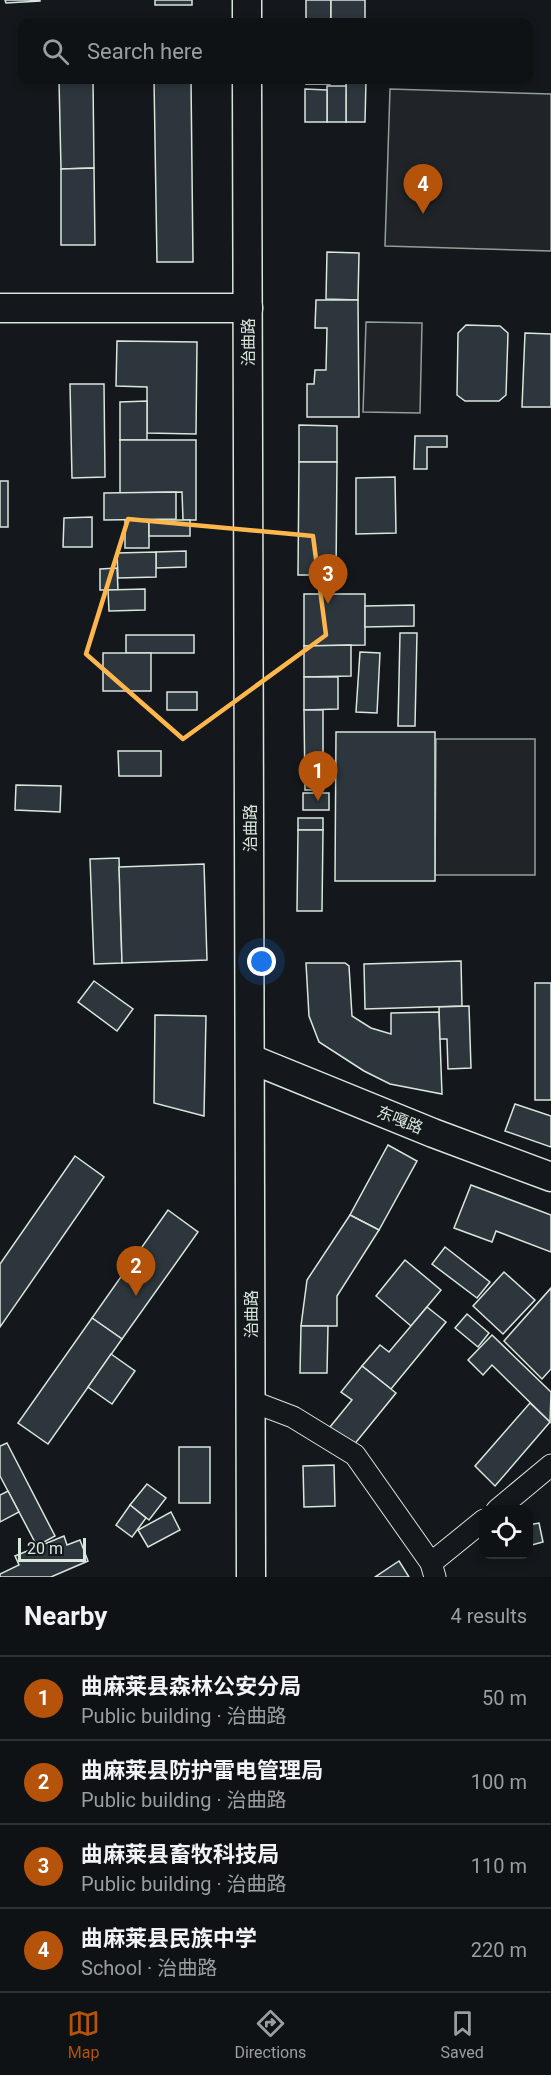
<!DOCTYPE html>
<html lang="en">
<head>
<meta charset="utf-8">
<style>
	:root { --surface:#0f1215; --page:#1d2022; --text:#f1f3f6; --muted:#9b9ea0; --line:#2f3234; --accent:#b45309 }
	body { margin:0; font-family:Roboto,"Noto Sans SC",sans-serif; background:var(--page); color:var(--text) }
	.controls { position:absolute; right:18px; bottom:18px; display:grid; overflow:hidden; border-radius:12px; box-shadow:0 3px 9px #0003 }
	.controls button { width:54px; height:54px; display:grid; place-items:center; padding:0; border:0; border-bottom:2px solid var(--line); background:var(--surface); color:var(--text); font:30px sans-serif }
	.scale { position:absolute; left:18px; bottom:15px; width:68px; box-sizing:border-box; padding-left:6px; border:3px solid #d8e6dc; border-top:0; font-size:16px; line-height:21px; white-space:nowrap; color:#d8e6dc; -webkit-text-stroke:4px #14181c; paint-order:stroke }
	.you { position:absolute; left:262px; top:962px; width:21px; height:21px; margin:-15px; border:4px solid #fff; border-radius:50%; background:#1a73e8; box-shadow:0 0 0 9px #1a73e833 }
	.badge { display:grid; place-items:center; width:39px; height:39px; border-radius:50%; background:var(--accent); color:#fff; font-size:20px; font-weight:700 }
	.pin { position:absolute; translate:-50% -50px; filter:drop-shadow(0 2px 3px #0008) }
	.pin::after { content:''; position:absolute; top:32px; width:21px; height:18px; background:inherit; clip-path:polygon(0 0,100% 0,50% 100%) }
	.list { margin:0; padding:0; list-style:none }
	h2 { display:flex; justify-content:space-between; align-items:center; height:78px; margin:0; padding:0 24px; font-size:26px }
	h2 small { font-size:20px; font-weight:400; color:var(--muted) }
	.list li { display:grid; grid-template-columns:39px 1fr auto; gap:18px; align-items:center; box-sizing:border-box; height:84px; padding:0 24px; border-top:2px solid var(--line) }
	.list b { display:block; font-size:22px; white-space:nowrap }
	.list p { margin:0; font-size:20px; white-space:nowrap; color:var(--muted) }
	.list em { font-size:20px; font-style:normal; color:var(--muted) }
	.icon { flex:none; width:33px; height:33px; fill:none; stroke:currentColor; stroke-width:2; stroke-linecap:round; stroke-linejoin:round }
	.map { position:relative; flex:none; width:551px; height:1577px; overflow:hidden }
	.search { position:absolute; background:var(--surface); box-shadow:0 3px 9px #0003; left:18px; right:18px; top:18px; height:66px; display:flex; align-items:center; gap:15px; box-sizing:border-box; padding:0 21px; border-radius:12px; color:var(--muted); font-size:22px }
	.sheet { height:414px; background:var(--surface) }
	nav { display:flex; justify-content:space-around; align-items:center; box-sizing:border-box; height:84px; border-top:2px solid var(--line); background:var(--surface); font-size:16px; color:var(--muted) }
	nav a { display:grid; justify-items:center; gap:3px }
	nav .on { color:var(--accent) }
	.map>svg:first-child { display:block }
	.green { fill:#202428; stroke:#939e99; stroke-width:1.5 }
	.building { fill:#2c363c; stroke:#d8e6dc; stroke-width:1.5 }
	.lines { fill:none; stroke-linecap:round; stroke-linejoin:round }
	.street-casing { stroke:#d8e6dc; stroke-width:23 }
	.secondary-casing { stroke:#d8e6dc; stroke-width:31 }
	.street { stroke:#14181c; stroke-width:21 }
	.secondary { stroke:#14181c; stroke-width:28 }
	.marked { fill:none; stroke:#ffb74d; stroke-width:4.5; stroke-linejoin:round }
	.labels { text-anchor:middle; dominant-baseline:central; stroke-width:4.5; stroke-linejoin:round; paint-order:stroke }
	.street-label { font-size:16px; fill:#d8e6dc; stroke:#14181c }
</style>
</head>
<body>
<div class="map">
<svg width="551" height="1577" viewBox="0 0 551 1577">
	<rect width="100%" height="100%" fill="#14181c"/>
	<g class="green">
		<polygon points="390,89 551,94 551,251 385,246"/>
		<polygon points="366,322 422,323 420,413 363,412"/>
		<polygon points="436,739 535,739 535,875 435,875"/>
	</g>
	<g class="building">
		<polygon points="5,0 40,0 40,1 6,3"/>
		<rect x="155" y="0" width="37" height="5"/>
		<rect x="306" y="0" width="25" height="22"/>
		<rect x="331" y="0" width="34" height="22"/>
		<polygon points="190,19 190,22 153,22 153,20"/>
		<polygon points="59,80 93,80 94,168 61,169"/>
		<polygon points="154,80 191,80 193,262 157,262"/>
		<rect x="306" y="80" width="24" height="4"/>
		<polygon points="346,80 366,80 365,122 346,122"/>
		<rect x="327" y="86" width="19" height="36"/>
		<polygon points="305,89 327,90 327,122 305,122"/>
		<polygon points="94,168 95,245 61,245 61,169"/>
		<polygon points="327,252 359,253 358,300 326,299"/>
		<polygon points="316,300 358,300 359,417 307,417 307,384 314,384 315,370 326,370 327,328 315,328"/>
		<polygon points="466,325 500,326 508,333 506,395 499,401 465,401 457,395 458,333"/>
		<polygon points="525,333 551,334 551,407 522,407"/>
		<polygon points="117,341 197,342 196,434 147,433 147,387 116,386"/>
		<polygon points="70,384 104,384 105,477 72,478"/>
		<polygon points="147,401 147,440 120,440 120,402"/>
		<polygon points="299,425 337,426 337,462 299,462"/>
		<polygon points="415,436 447,436 447,447 427,447 427,469 414,469"/>
		<polygon points="120,440 196,440 196,520 183,520 182,492 120,493"/>
		<polygon points="299,462 337,462 336,575 298,575"/>
		<polygon points="395,477 396,533 356,534 356,478"/>
		<rect x="0" y="481" width="8" height="46"/>
		<polygon points="176,492 176,519 104,520 104,493"/>
		<polygon points="92,517 92,547 63,547 64,518"/>
		<rect x="125" y="520" width="24" height="28"/>
		<rect x="149" y="520" width="41" height="16"/>
		<polygon points="186,551 186,567 156,568 156,552"/>
		<polygon points="156,552 156,577 118,578 117,553"/>
		<polygon points="117,568 118,590 100,590 100,569"/>
		<polygon points="145,589 145,610 109,611 108,590"/>
		<polygon points="304,594 365,594 365,645 304,646"/>
		<polygon points="414,605 414,626 365,627 365,606"/>
		<polygon points="400,633 417,633 415,726 398,726"/>
		<rect x="126" y="635" width="68" height="18"/>
		<polygon points="351,645 351,676 304,677 304,646"/>
		<polygon points="360,652 380,653 377,713 356,712"/>
		<rect x="103" y="653" width="48" height="38"/>
		<polygon points="304,677 338,677 338,709 304,710"/>
		<rect x="167" y="692" width="30" height="18"/>
		<polygon points="304,710 323,710 323,790 305,790"/>
		<polygon points="336,732 435,732 435,881 335,881"/>
		<polygon points="118,751 161,751 161,776 119,776"/>
		<polygon points="16,785 61,786 60,812 15,810"/>
		<rect x="303" y="793" width="26" height="17"/>
		<rect x="298" y="818" width="25" height="12"/>
		<polygon points="298,830 323,830 322,911 297,911"/>
		<polygon points="119,858 122,963 94,964 90,859"/>
		<polygon points="204,864 207,960 122,963 119,867"/>
		<polygon points="461,961 462,1006 365,1009 364,964"/>
		<polygon points="306,963 345,963 349,966 352,1016 371,1028 391,1034 391,1013 439,1012 442,1094 390,1084 364,1071 319,1042 309,1016"/>
		<polygon points="94,981 133,1009 117,1031 78,1002"/>
		<rect x="535" y="983" width="16" height="117"/>
		<polygon points="469,1006 471,1068 448,1069 447,1039 440,1039 439,1007"/>
		<polygon points="155,1015 206,1016 204,1116 154,1103"/>
		<polygon points="515,1104 551,1116 551,1147 505,1131"/>
		<polygon points="388,1145 417,1161 379,1230 350,1215"/>
		<polygon points="75,1156 104,1177 0,1327 0,1264"/>
		<polygon points="471,1185 551,1215 551,1252 496,1231 492,1242 454,1228"/>
		<polygon points="168,1210 198,1232 122,1339 92,1318"/>
		<polygon points="350,1215 379,1230 337,1296 337,1326 301,1326 307,1280"/>
		<polygon points="445,1247 490,1282 477,1298 432,1264"/>
		<polygon points="405,1260 441,1290 411,1326 376,1296"/>
		<polygon points="504,1272 535,1300 503,1334 473,1306"/>
		<polygon points="551,1288 551,1369 542,1379 504,1341"/>
		<polygon points="427,1307 446,1322 391,1389 362,1366 380,1345 389,1352"/>
		<polygon points="467,1314 489,1333 478,1347 455,1328"/>
		<polygon points="92,1318 122,1339 48,1444 18,1423"/>
		<polygon points="301,1326 328,1326 327,1373 300,1373"/>
		<polygon points="492,1335 551,1392 550,1422 492,1365 483,1375 468,1360"/>
		<polygon points="111,1354 135,1371 112,1404 88,1387"/>
		<polygon points="362,1366 396,1393 353,1446 330,1427 352,1400 341,1392"/>
		<polygon points="530,1403 550,1422 495,1486 475,1466"/>
		<polygon points="7,1443 55,1536 37,1546 0,1476 0,1446"/>
		<rect x="179" y="1447" width="31" height="56"/>
		<polygon points="334,1465 335,1506 304,1507 303,1466"/>
		<polygon points="147,1484 166,1498 149,1520 130,1505"/>
		<polygon points="8,1491 19,1512 0,1522 0,1495"/>
		<polygon points="130,1505 146,1518 132,1537 116,1525"/>
		<polygon points="171,1512 180,1530 148,1547 138,1530"/>
		<polygon points="539,1523 543,1542 528,1546 528,1525"/>
		<polygon points="64,1536 67,1545 80,1540 88,1561 51,1577 0,1577 0,1574 19,1565 15,1556"/>
		<polygon points="399,1561 409,1577 375,1577"/>
	</g>
	<g class="lines">
		<g class="street-casing">
			<g id="street">
				<polyline points="251,1401 293,1417 355,1455 431,1563 435,1577"/>
				<polyline points="497,1510 551,1465"/>
				<polyline points="431,1563 484,1520"/>
			</g>
		</g>
		<g class="secondary-casing">
			<g id="secondary">
				<polyline points="247,0 247,22"/>
				<polyline points="247,80 251,1577"/>
				<polyline points="0,308 248,308"/>
				<polyline points="251,1059 433,1133 551,1177"/>
			</g>
		</g>
		<use href="#street" class="street"/>
		<use href="#secondary" class="secondary"/>
	</g>
	<path class="marked" d="M128,519L313,536L326,635L183,739L86,654Z"/>
	<g class="labels">
		<g class="street-label">
			<text transform="translate(248 342) rotate(-90)">治曲路</text>
			<text transform="translate(250 828) rotate(-90)">治曲路</text>
			<text transform="translate(400 1120) rotate(22)">东嘎路</text>
			<text transform="translate(251 1314) rotate(-90)">治曲路</text>
		</g>
	</g>
</svg>
<div class="controls">
<button><svg class="icon" aria-label="locate" viewBox="0 0 24 24"><circle cx="12" cy="12" r="6"/><path d="M12 2v4M12 18v4M2 12h4M18 12h4"/></svg></button>
</div>
<div class="scale">20 m</div>
<div class="you"></div>
<div class="pin badge" style="left:318px;top:801px">1</div>
<div class="pin badge" style="left:136px;top:1296px">2</div>
<div class="pin badge" style="left:328px;top:604px">3</div>
<div class="pin badge" style="left:423px;top:214px">4</div>
<div class="search"><svg class="icon" aria-label="search" viewBox="0 0 24 24"><circle cx="10" cy="10" r="6"/><path d="M15 15l6 6"/></svg>Search here</div>
</div>
<section class="sheet">
<h2>Nearby<small>4 results</small></h2>
<ul class="list">
<li><span class="badge">1</span><div><b>曲麻莱县森林公安分局</b><p>Public building · 治曲路</p></div><em>50 m</em></li>
<li><span class="badge">2</span><div><b>曲麻莱县防护雷电管理局</b><p>Public building · 治曲路</p></div><em>100 m</em></li>
<li><span class="badge">3</span><div><b>曲麻莱县畜牧科技局</b><p>Public building · 治曲路</p></div><em>110 m</em></li>
<li><span class="badge">4</span><div><b>曲麻莱县民族中学</b><p>School · 治曲路</p></div><em>220 m</em></li>
</ul>
</section>
<nav>
<a class="on"><svg class="icon" aria-label="map" viewBox="0 0 24 24"><path d="M3 6l6-2 6 2 6-2v14l-6 2-6-2-6 2zM9 4v14M15 6v14"/></svg>Map</a>
<a><svg class="icon" aria-label="directions" viewBox="0 0 24 24"><path d="M12 3l9 9-9 9-9-9zM9 14v-3h6M13 9l2 2-2 2"/></svg>Directions</a>
<a><svg class="icon" aria-label="saved" viewBox="0 0 24 24"><path d="M7 4h10v16l-5-4-5 4z"/></svg>Saved</a>
</nav>
</body>
</html>
